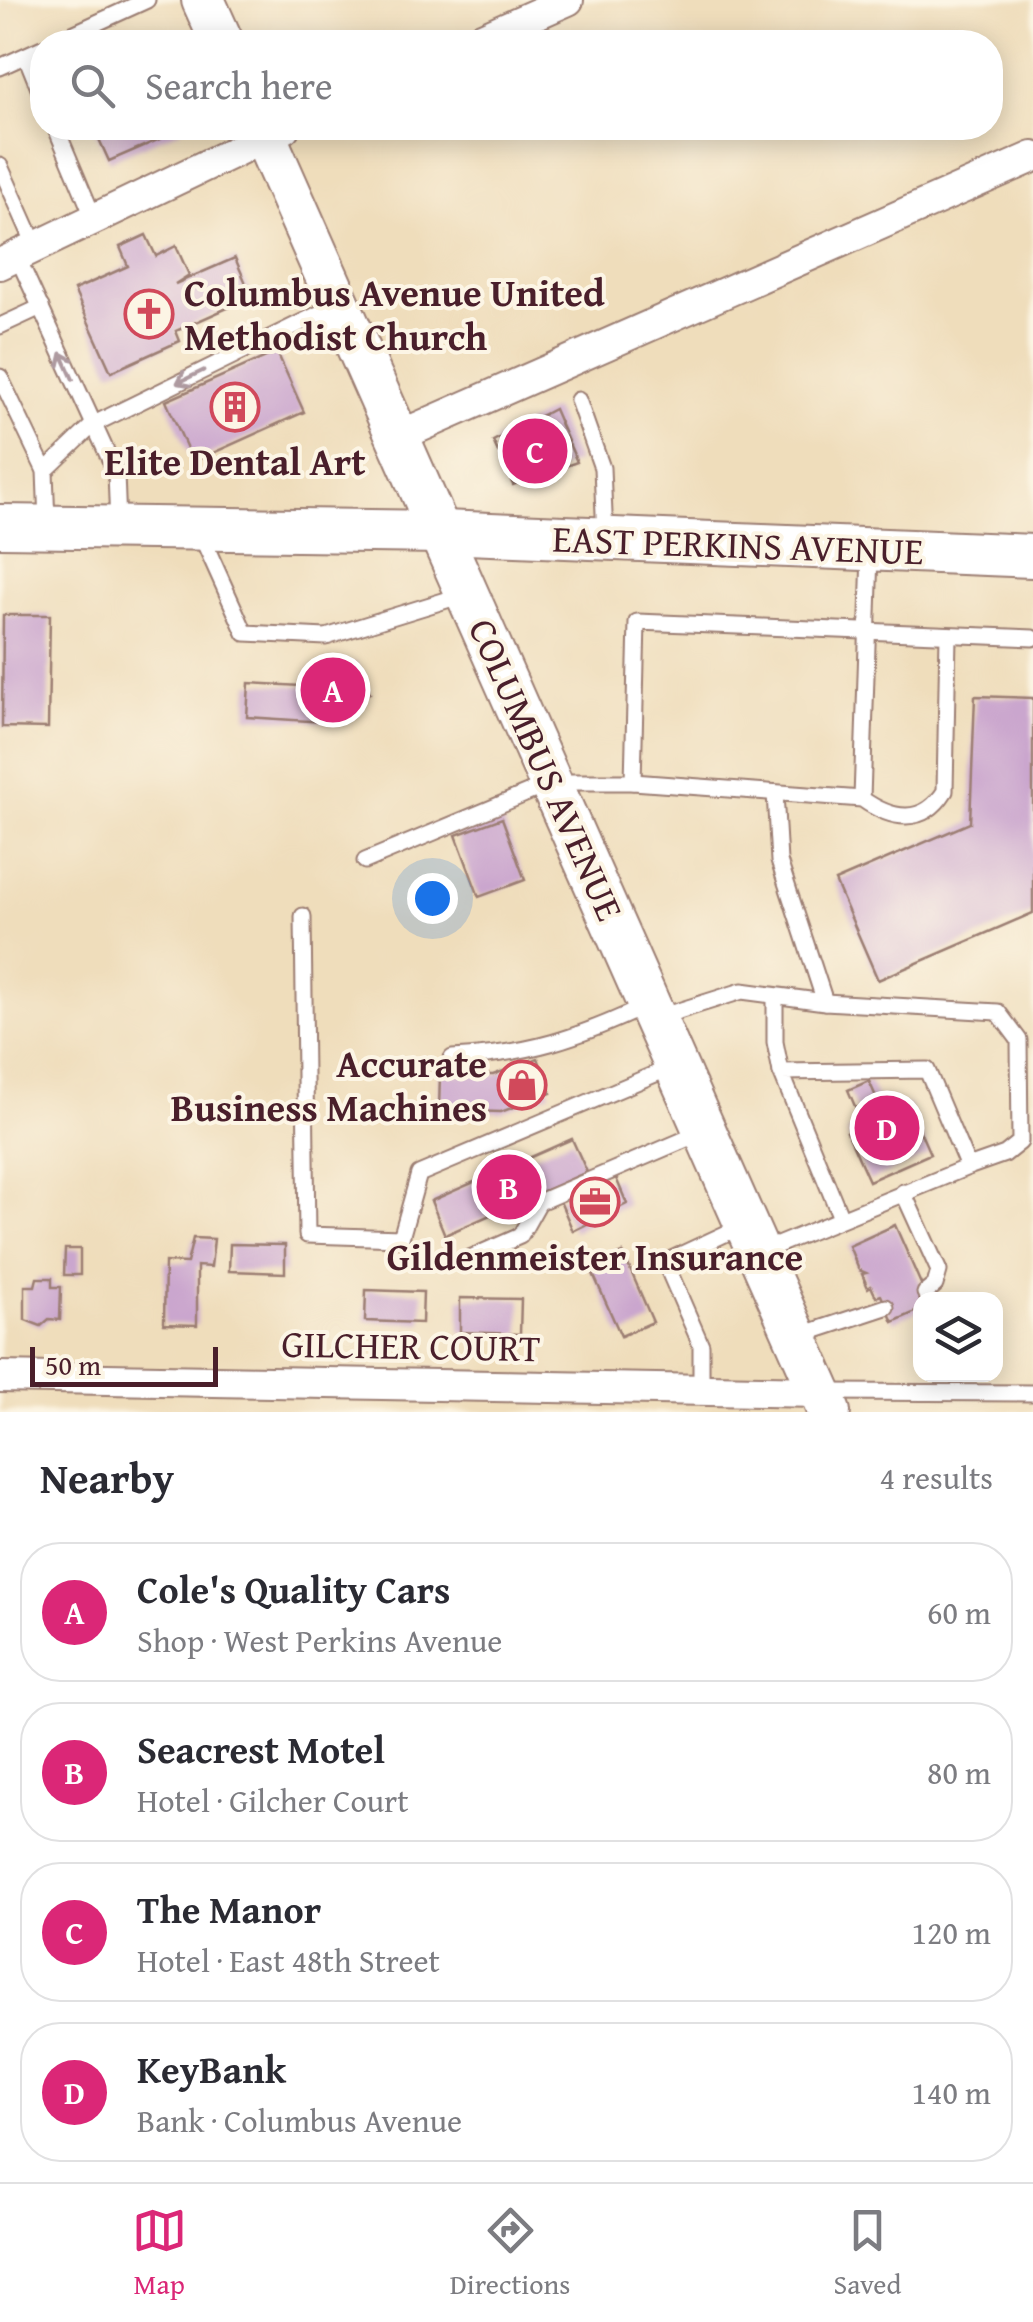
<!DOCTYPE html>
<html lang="en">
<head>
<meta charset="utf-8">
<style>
	:root { --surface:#fff; --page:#f2f2f3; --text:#2b2b33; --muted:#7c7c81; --line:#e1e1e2; --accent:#db2777 }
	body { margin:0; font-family:"Gentium Book Plus",serif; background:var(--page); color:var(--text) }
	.controls { position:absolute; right:30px; bottom:30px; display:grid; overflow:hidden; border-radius:20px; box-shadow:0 5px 25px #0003 }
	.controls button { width:90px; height:90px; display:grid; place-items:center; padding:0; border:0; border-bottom:2px solid var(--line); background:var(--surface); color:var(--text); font:50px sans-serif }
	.scale { position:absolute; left:30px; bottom:25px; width:188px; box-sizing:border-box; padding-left:10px; border:5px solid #4a1f2b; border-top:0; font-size:28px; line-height:35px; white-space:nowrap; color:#4a1f2b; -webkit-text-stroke:8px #fcf5e5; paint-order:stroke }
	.you { position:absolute; left:432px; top:898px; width:35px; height:35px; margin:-25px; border:8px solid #fff; border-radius:50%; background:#1a73e8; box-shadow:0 0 0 15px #1a73e833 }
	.badge { display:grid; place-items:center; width:65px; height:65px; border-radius:50%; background:var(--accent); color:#fff; font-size:32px; font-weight:700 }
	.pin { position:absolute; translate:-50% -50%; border:5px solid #fff; box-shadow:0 2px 10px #0006 }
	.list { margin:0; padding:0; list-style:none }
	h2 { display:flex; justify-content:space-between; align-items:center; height:130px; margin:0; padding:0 40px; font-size:42px }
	h2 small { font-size:32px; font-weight:400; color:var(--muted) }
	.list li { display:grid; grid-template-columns:65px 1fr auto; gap:30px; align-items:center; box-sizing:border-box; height:140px; margin:0 20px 20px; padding:0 20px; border:2px solid var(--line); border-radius:40px }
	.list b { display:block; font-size:38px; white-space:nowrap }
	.list p { margin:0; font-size:32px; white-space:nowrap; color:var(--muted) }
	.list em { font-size:32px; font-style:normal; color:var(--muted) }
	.icon { flex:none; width:55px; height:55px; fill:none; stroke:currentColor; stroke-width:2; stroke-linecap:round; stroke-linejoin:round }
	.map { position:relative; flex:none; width:1033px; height:1412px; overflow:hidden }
	.search { position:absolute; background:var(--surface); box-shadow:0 5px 25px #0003; left:30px; right:30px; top:30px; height:110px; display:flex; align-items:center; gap:25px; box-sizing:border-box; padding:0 35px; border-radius:40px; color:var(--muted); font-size:38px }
	.sheet { height:770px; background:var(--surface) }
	nav { display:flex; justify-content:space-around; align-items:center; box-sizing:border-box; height:140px; border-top:2px solid var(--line); background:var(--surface); font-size:28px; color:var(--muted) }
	nav a { display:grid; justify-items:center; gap:5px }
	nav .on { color:var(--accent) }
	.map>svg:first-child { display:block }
	.building { fill:#caa6ce }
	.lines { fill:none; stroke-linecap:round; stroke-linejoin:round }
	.service-casing { stroke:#9c7e73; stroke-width:19 }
	.minor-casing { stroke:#9c7e73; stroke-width:34 }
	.secondary-casing { stroke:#9c7e73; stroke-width:46 }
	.service { stroke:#fff; stroke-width:15 }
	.minor { stroke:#fff; stroke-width:30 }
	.secondary { stroke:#fff; stroke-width:42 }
	.oneway { stroke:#ae9aa0 }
	.labels { text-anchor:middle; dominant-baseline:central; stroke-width:8; stroke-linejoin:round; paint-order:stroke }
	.poi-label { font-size:38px; font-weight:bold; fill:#4a1f2b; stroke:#fcf5e5 }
	.street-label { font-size:38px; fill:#4a1f2b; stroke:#fcf5e5 }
</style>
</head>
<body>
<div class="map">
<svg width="1033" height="1412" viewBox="0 0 1033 1412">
	<rect width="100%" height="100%" fill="#fcf5e5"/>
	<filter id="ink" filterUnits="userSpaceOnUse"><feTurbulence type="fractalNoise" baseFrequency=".01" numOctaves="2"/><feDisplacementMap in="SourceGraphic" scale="20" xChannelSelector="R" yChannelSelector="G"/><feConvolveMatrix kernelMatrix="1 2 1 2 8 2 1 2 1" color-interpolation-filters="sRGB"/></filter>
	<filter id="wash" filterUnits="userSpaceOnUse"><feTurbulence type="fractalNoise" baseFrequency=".0048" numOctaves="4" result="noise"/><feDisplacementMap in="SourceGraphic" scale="40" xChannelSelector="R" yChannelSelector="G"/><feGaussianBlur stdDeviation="2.25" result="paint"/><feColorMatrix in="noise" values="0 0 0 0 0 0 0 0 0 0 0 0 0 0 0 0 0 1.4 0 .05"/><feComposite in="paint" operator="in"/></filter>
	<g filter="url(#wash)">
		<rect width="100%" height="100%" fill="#efddbb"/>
		<g id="blocks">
			<g class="building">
				<polygon points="94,128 180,128 181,130 109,161"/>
				<polygon points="146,235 156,256 176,246 189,275 175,284 235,258 252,297 176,331 180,341 111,372 74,290 128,266 120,247"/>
				<polygon points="277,352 304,412 193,462 166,401"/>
				<polygon points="554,409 577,462 513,485 493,441"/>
				<polygon points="3,615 50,615 48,728 2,727"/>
				<polygon points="356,662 370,693 325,714 324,722 247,717 249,683 301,686"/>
				<polygon points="975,696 1033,698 1033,913 878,980 835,881 970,823"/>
				<polygon points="502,818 525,880 479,897 456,835"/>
				<polygon points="538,1058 551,1093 501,1112 439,1110 440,1074 493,1075"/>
				<polygon points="869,1081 884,1115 908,1104 930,1154 869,1181 847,1132 863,1125 848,1090"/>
				<polygon points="572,1139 587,1172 445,1235 431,1201"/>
				<polygon points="616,1178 627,1204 573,1231 559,1199"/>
				<polygon points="895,1225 928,1300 920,1300 920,1310 893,1322 881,1295 876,1297 871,1286 868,1288 862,1274 866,1273 859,1270 849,1246"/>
				<polygon points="193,1238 214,1239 211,1267 197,1266 197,1325 164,1324 165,1262 187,1263"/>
				<polygon points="230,1244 285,1245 285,1273 229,1271"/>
				<polygon points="65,1249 80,1249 80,1275 64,1275"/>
				<polygon points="623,1253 653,1322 621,1336 590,1267"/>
				<polygon points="37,1278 52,1278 52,1287 61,1287 60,1320 49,1319 41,1326 25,1320 25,1286 35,1286"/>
				<polygon points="366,1290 423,1292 422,1323 365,1321"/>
				<polygon points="460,1298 521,1299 520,1334 460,1332"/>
			</g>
		</g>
	</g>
	<g filter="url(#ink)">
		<use href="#blocks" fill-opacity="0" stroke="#9c7e73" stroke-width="2.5"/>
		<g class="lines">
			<g class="service-casing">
				<g id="service">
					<polyline points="55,42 147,0"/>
					<polyline points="26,56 42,96"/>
					<polyline points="0,67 42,48"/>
					<polyline points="56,128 95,221"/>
					<polyline points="0,166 36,247"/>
					<polyline points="17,256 116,473 118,525"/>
					<polyline points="0,326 41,307"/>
					<polyline points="0,377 45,471 47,523"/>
					<polyline points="578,400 602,468 605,537"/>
					<polyline points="45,471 94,424 335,306"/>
					<polyline points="200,533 245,633 326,637 466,594"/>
					<polyline points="633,782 637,622 1033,638"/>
					<polyline points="862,799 870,553"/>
					<path d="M365,861L554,782H633L862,799C892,820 923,826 945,791L948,635"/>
					<polyline points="303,916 307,1235 401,1238 419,1174 674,1066"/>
					<polyline points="775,998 775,1042 781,1072"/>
					<polyline points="825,1002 998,1012 1019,1040 1020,1142 1005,1154 968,1167"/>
					<polyline points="656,1018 742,991 825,1002 779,861 775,793"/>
					<path d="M452,1058C530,1054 578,1038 648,1005"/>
					<polyline points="903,1192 939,1271 935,1285 925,1293"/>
					<polyline points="763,1251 968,1167 927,1070 781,1072 841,1218"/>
					<polyline points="463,1261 520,1236 539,1202 700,1133"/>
					<polyline points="798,1336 886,1307"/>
					<polyline points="701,1391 701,1345 665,1262 742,1226"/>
					<polyline points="824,1392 1033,1393"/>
				</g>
			</g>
			<g class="minor-casing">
				<g id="minor">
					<polyline points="473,42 568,0"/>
					<polyline points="0,264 284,128"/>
					<polyline points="399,436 1033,157"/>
					<polyline points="0,1377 820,1392"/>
				</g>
			</g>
			<g class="secondary-casing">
				<g id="secondary">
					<polyline points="203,0 222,42"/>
					<polyline points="261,128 829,1412"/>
					<polyline points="0,526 443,532 1033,556"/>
				</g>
			</g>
			<use href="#service" class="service"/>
			<use href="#minor" class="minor"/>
			<use href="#secondary" class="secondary"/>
		</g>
		<defs><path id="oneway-shaft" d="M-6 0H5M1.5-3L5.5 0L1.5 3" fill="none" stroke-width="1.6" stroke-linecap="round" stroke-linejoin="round" transform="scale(2.5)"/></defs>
		<g class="oneway">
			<use href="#oneway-shaft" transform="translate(67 366) rotate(-114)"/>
			<use href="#oneway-shaft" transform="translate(190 377) rotate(154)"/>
		</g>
	</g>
	<defs>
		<g id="church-ring" transform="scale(2.5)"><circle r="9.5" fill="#fcf5e5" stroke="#d1495b" stroke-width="1.5"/><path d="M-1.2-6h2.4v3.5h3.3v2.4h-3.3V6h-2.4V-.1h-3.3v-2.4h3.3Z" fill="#d1495b"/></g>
		<g id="building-ring" transform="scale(2.5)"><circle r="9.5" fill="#fcf5e5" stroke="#d1495b" stroke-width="1.5"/><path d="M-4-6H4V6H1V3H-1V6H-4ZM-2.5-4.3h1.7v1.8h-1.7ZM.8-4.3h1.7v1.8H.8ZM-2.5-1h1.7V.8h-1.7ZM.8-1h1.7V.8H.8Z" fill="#d1495b"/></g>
		<g id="shop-ring" transform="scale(2.5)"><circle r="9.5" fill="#fcf5e5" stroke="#d1495b" stroke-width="1.5"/><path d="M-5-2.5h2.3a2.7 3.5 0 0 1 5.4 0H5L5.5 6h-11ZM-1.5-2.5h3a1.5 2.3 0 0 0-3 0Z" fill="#d1495b"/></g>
		<g id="office-ring" transform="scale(2.5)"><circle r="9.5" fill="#fcf5e5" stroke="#d1495b" stroke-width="1.5"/><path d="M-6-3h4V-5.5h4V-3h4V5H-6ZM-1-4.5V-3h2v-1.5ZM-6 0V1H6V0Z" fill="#d1495b"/></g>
	</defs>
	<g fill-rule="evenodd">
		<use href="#church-ring" x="149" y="314"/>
		<use href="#building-ring" x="235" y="407"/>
		<use href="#shop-ring" x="522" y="1085"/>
		<use href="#office-ring" x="595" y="1202"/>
	</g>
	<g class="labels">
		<g class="poi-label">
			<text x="184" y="292" text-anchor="start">Columbus Avenue United<tspan x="184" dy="44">Methodist Church</tspan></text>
			<text x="235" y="461">Elite Dental Art</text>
			<text x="487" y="1063" text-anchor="end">Accurate<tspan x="487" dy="44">Business Machines</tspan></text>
			<text x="595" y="1256">Gildenmeister Insurance</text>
		</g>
		<g class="street-label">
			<text transform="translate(738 544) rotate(2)">EAST PERKINS AVENUE</text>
			<text transform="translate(547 769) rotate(66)">COLUMBUS AVENUE</text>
			<text transform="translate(411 1345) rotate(1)">GILCHER COURT</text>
		</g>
	</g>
</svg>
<div class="controls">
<button><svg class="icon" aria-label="layers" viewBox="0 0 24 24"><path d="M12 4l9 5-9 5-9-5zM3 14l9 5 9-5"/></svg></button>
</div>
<div class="scale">50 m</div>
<div class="you"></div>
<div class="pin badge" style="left:333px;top:690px">A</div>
<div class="pin badge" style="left:509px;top:1187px">B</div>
<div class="pin badge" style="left:535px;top:451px">C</div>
<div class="pin badge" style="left:887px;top:1128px">D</div>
<div class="search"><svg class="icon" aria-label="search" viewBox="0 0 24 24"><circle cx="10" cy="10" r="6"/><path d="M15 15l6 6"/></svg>Search here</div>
</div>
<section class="sheet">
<h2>Nearby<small>4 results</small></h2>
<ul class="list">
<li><span class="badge">A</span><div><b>Cole's Quality Cars</b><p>Shop · West Perkins Avenue</p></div><em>60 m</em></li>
<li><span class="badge">B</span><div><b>Seacrest Motel</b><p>Hotel · Gilcher Court</p></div><em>80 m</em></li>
<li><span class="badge">C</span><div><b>The Manor</b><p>Hotel · East 48th Street</p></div><em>120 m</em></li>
<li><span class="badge">D</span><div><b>KeyBank</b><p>Bank · Columbus Avenue</p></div><em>140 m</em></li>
</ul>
</section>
<nav>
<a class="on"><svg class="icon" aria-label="map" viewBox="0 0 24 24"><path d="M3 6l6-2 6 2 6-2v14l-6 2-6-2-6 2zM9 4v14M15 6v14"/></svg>Map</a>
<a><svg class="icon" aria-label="directions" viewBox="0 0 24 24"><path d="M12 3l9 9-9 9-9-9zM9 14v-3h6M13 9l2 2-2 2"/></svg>Directions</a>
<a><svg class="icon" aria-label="saved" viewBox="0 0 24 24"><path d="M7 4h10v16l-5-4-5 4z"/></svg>Saved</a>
</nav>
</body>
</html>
